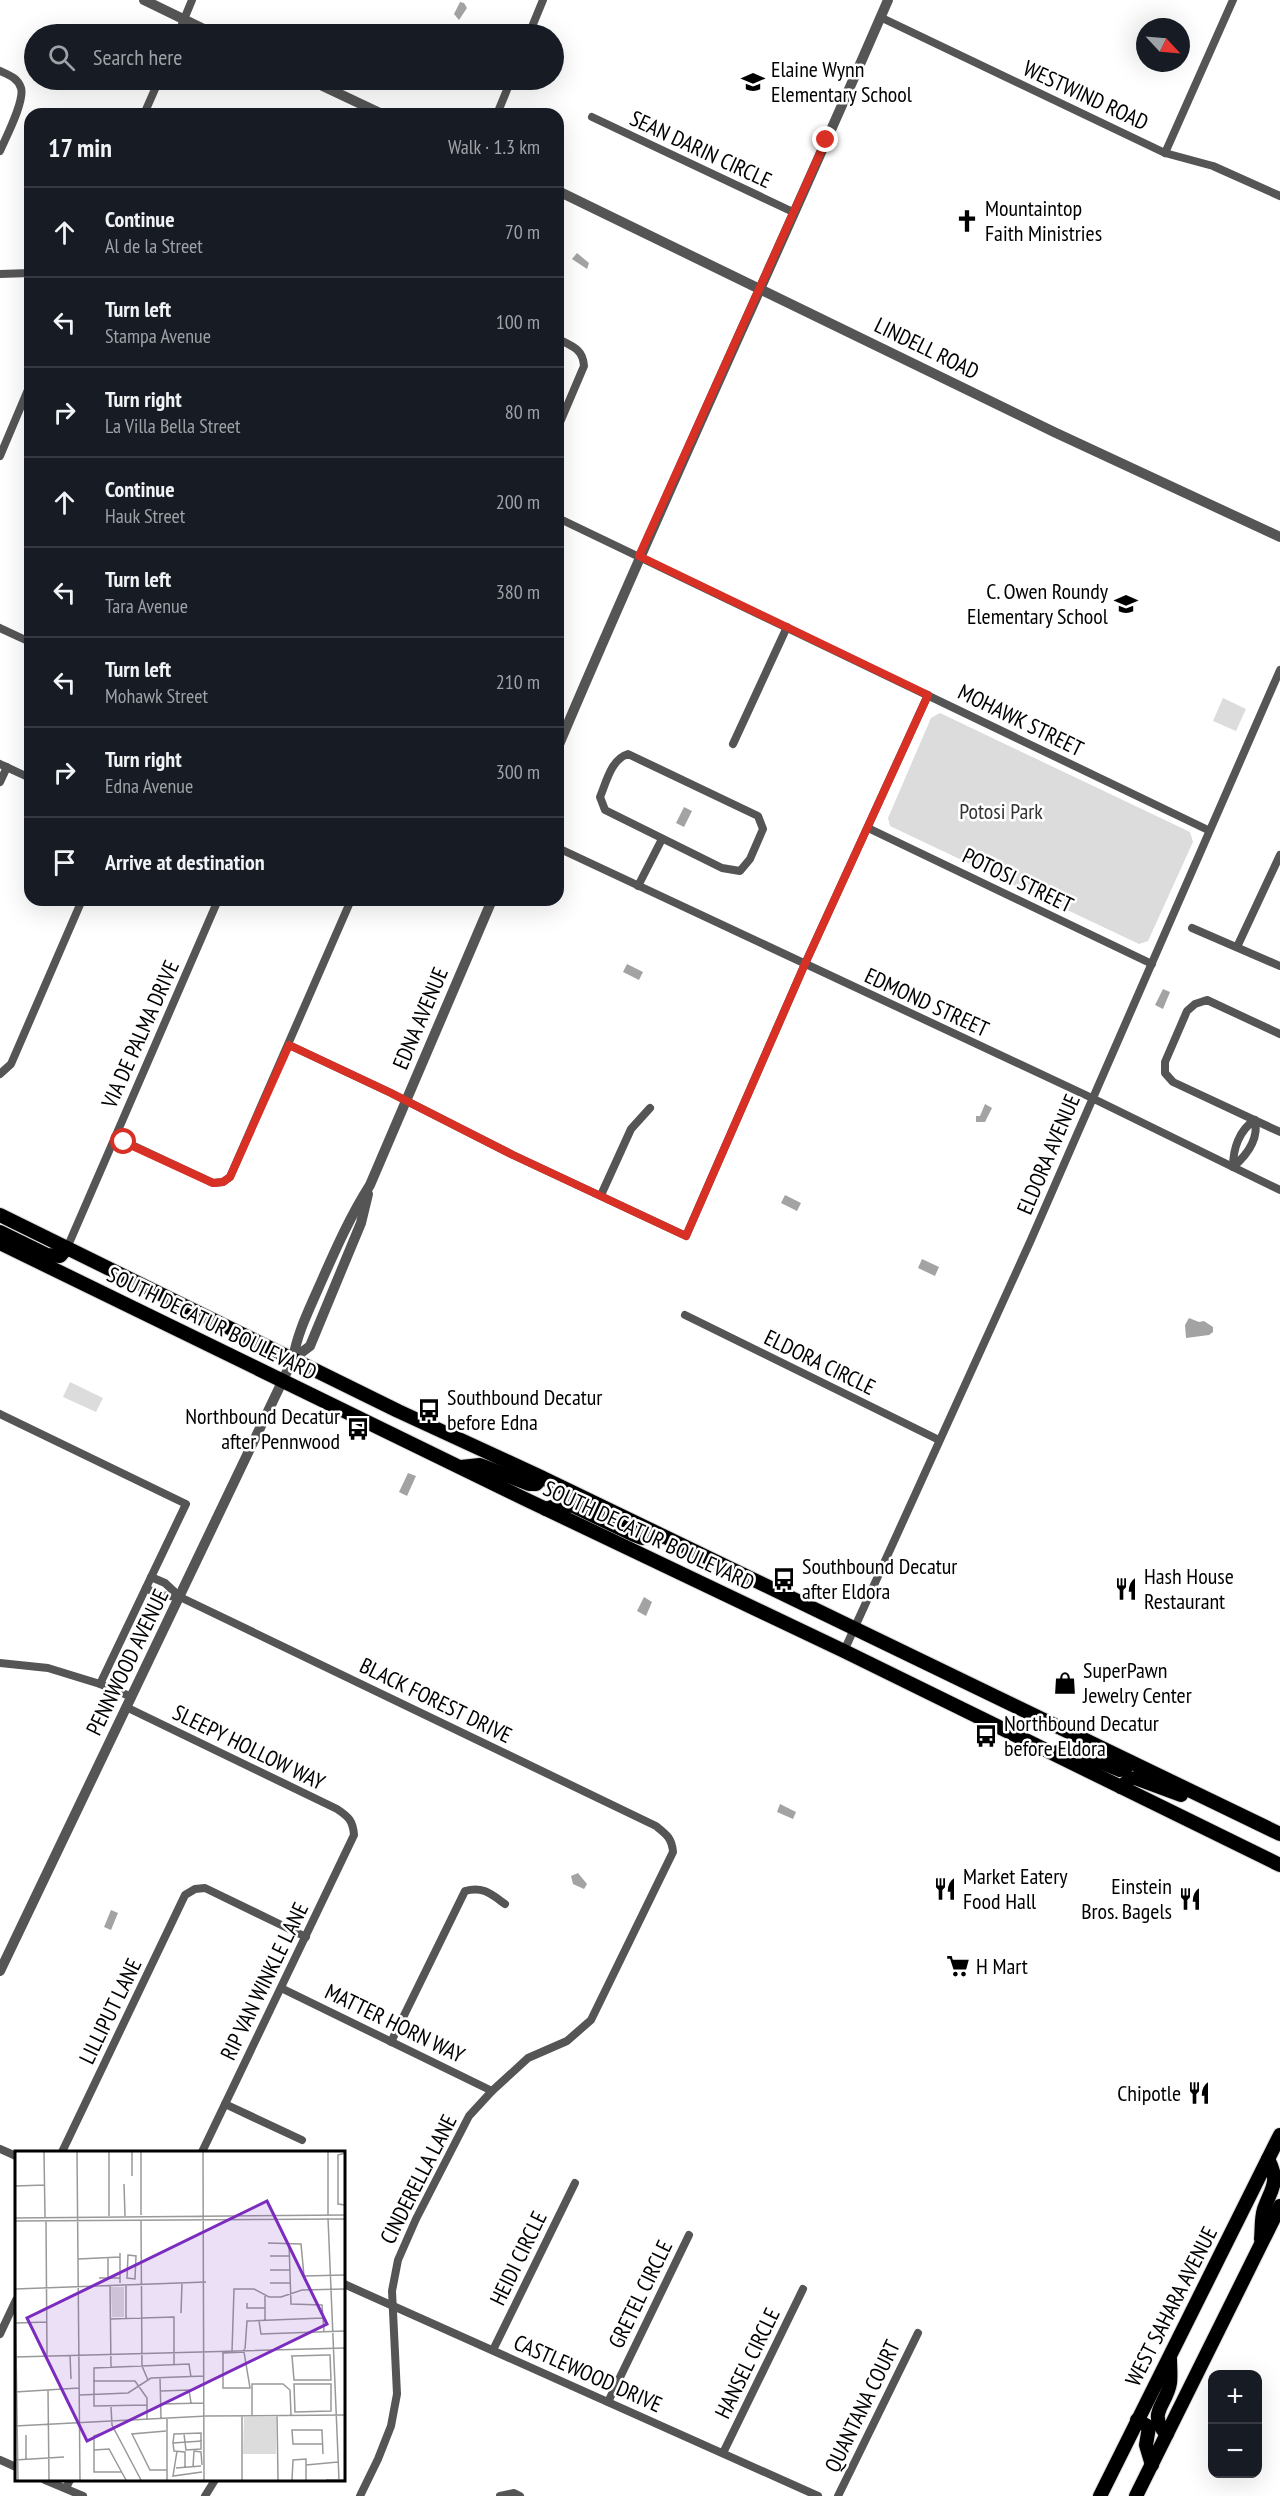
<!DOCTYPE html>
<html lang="en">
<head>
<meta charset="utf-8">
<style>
	:root { --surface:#171b24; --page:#242831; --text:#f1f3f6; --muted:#9ea1a6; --line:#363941 }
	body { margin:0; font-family:"PT Sans Narrow",sans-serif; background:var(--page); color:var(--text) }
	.controls { position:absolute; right:18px; bottom:18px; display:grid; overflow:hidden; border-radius:12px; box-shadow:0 6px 24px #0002 }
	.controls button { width:54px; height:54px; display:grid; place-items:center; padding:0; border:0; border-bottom:2px solid var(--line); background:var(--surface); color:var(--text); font:30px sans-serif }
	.compass { position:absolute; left:1136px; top:18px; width:54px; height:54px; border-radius:50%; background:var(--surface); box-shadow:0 6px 24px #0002; rotate:116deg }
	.stop { position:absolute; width:18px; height:18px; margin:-14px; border:4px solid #d93025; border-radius:50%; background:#fff }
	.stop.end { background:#d93025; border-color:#fff; box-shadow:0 2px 6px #0008 }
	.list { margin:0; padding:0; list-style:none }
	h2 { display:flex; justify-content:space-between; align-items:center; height:78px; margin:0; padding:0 24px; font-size:26px }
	h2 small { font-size:20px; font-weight:400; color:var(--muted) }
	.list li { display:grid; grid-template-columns:39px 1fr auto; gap:18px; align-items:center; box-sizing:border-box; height:90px; padding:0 24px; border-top:2px solid var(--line) }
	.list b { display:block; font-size:22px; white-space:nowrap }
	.list p { margin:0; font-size:20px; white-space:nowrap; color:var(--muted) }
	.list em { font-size:20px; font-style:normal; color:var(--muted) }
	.icon { flex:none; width:33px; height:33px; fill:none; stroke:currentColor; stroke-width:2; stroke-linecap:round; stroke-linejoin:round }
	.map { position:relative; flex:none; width:1280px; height:2496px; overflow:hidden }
	.search { position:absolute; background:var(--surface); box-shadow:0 6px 24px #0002; left:24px; top:24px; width:540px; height:66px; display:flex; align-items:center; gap:15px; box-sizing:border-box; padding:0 21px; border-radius:33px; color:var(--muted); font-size:22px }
	.panel { position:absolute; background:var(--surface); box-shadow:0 6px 24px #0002; left:24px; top:108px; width:540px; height:798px; border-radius:18px }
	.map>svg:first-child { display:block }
	.green { fill:#dcdcdc }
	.water { fill:#a3a3a3 }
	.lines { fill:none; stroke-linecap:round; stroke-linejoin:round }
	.primary-casing { stroke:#dbdbdb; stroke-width:16 }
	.minor { stroke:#555; stroke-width:8 }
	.tertiary { stroke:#555; stroke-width:10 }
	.primary { stroke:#000; stroke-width:14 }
	.route { stroke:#d93025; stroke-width:8 }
	.labels { text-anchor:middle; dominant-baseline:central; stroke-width:5; stroke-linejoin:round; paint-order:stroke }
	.poi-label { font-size:22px; fill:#000; stroke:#fff; text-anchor:start }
	.street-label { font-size:22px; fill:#000; stroke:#fff }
	.park-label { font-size:22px; fill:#333; stroke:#fff }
	.inset-road { fill:none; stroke:#999; stroke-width:1.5 }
	.view { fill:#7b2cbf; fill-opacity:0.15; stroke:#7b2cbf; stroke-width:3 }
	.inset-edge { fill:none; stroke:#000; stroke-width:3 }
</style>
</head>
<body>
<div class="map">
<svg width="1280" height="2496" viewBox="0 0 1280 2496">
	<rect width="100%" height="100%" fill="#fff"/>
	<g class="green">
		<polygon points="1223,698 1246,709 1236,731 1213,721"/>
		<polygon points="940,713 1190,832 1193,842 1148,941 1139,944 890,826 888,818 931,718"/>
		<polygon points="70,1382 103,1398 96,1412 63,1397"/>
	</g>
	<g class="water">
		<polygon points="460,2 464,3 467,8 459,20 454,14"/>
		<polygon points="577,253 589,263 587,269 572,259"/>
		<polygon points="684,807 692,811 684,827 676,823"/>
		<polygon points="627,964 643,972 639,980 623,972"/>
		<polygon points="1163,989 1170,992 1163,1009 1155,1005"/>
		<polygon points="985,1104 992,1108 985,1122 976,1122 976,1116 980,1116"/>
		<polygon points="785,1195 801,1203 797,1211 781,1203"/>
		<polygon points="922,1259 939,1267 935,1276 918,1268"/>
		<polygon points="1189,1318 1199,1322 1204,1321 1213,1327 1213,1332 1209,1335 1186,1338 1185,1325"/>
		<polygon points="408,1473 416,1476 407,1496 399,1492"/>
		<polygon points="644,1597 652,1602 646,1616 637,1611"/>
		<polygon points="780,1804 796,1812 793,1819 777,1812"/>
		<polygon points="578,1873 587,1884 584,1889 573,1884 571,1876"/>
		<polygon points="111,1910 118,1913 111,1930 104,1927"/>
	</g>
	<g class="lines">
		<g class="primary-casing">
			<g id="primary">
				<polyline points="0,1215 398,1411 539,1476 1280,1834"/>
				<polyline points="0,1232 47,1255 60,1256 67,1248"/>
				<polyline points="0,1243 525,1499 844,1651 1280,1865"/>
				<polyline points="461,1467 480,1465 529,1484 536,1484 542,1478"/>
				<polyline points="546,1509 558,1505 573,1506 634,1535 642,1538 660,1537"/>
				<polyline points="1058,1752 1086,1756 1120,1770 1125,1769 1130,1762"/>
				<polyline points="1121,1787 1130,1779 1135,1778 1181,1795"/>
				<path d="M1261,2239C1262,2230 1261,2218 1264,2209C1272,2187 1280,2182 1268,2159"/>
				<polyline points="1137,2420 1149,2427 1146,2445 1152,2465"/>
				<path d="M1167,2434C1146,2414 1167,2404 1170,2383C1171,2375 1170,2367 1170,2359"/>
				<polyline points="1100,2496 1280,2135"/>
				<polyline points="1136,2496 1280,2206"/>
			</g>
		</g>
		<g class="minor">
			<polyline points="880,17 1165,153 1213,166 1280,196"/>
			<polyline points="178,34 192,0"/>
			<polyline points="529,34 543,0"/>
			<path d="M0,71C9,75 18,78 21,88C25,101 6,137 0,151"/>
			<polyline points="144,114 159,80"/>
			<polyline points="497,114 511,80"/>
			<polyline points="592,117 793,212"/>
			<polyline points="1165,153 1233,0"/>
			<polyline points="0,274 30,273"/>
			<path d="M558,339C572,346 583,349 584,366L558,427"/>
			<polyline points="0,456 30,385"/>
			<polyline points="558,518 1208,830"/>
			<polyline points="0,628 30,642"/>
			<polyline points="733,744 787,627"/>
			<path d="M628,754L758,816L763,829L750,859L740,871L722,868L605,810L600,797C606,783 611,759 628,754Z"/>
			<polyline points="0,764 30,778"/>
			<polyline points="0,782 7,767"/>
			<polyline points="868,828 1152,964"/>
			<polyline points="558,848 1092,1098 1280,1190"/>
			<polyline points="638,886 662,839"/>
			<polyline points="1192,928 1280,966"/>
			<polyline points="1237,947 1280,855"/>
			<polyline points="1280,1034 1207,1000 1195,1004 1187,1011 1165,1062 1165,1073 1173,1082 1280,1132"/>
			<polyline points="289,1045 391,1093 513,1155 686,1236 804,966 928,695"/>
			<polyline points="0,1074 11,1064 82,900"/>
			<path d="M1255,1120C1259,1139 1247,1155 1233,1167C1233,1149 1239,1130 1255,1120Z"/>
			<polyline points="115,1137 213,1183 223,1182 230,1177 351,900"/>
			<polyline points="601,1195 631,1129 650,1108"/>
			<polyline points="67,1248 218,900"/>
			<polyline points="685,1315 939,1440"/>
			<polyline points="0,1414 186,1504 100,1684 132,1697"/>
			<path d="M151,1577L165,1583L180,1597L656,1826C666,1834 672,1838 673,1852L591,2020L567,2041L528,2058L492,2091L469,2116L416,2219L398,2260L392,2291L397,2394L391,2426L378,2459L360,2496"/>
			<polyline points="146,1588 159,1595 179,1597"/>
			<polyline points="844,1651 1030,1242 1280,670"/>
			<polyline points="0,1663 48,1668 100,1684"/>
			<path d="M126,1707L337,1809C349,1817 353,1821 354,1835L202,2152"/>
			<polyline points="281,1988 492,2091"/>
			<path d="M391,2042L465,1891C483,1886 491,1894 505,1904"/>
			<polyline points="225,2104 302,2140"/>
			<polyline points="0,2149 16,2156"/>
			<polyline points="62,2152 185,1895 195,1889 205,1888 306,1937"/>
			<polyline points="344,2284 818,2496"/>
			<polyline points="0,2334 16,2300"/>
			<polyline points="493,2350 575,2183"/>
			<polyline points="608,2402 689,2235"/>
			<polyline points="723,2453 803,2289"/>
			<polyline points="0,2460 16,2467"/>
			<polyline points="45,2480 83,2496"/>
			<polyline points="66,2488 70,2480"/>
			<polyline points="205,2496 215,2480"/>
			<polyline points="500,2496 514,2493 520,2496"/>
			<polyline points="838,2496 918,2333"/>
		</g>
		<g class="tertiary">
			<polyline points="144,0 214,34"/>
			<polyline points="310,80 382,114"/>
			<polyline points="558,191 1054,432 1280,537"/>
			<path d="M558,747C664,496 780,250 888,0"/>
			<polyline points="293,1359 310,1346 361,1223 368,1194"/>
			<path d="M0,1971L293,1359C297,1334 308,1312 318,1289C334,1253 349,1218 370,1185L492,900"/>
		</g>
		<use href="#primary" class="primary"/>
	</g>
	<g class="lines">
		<polyline class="route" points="124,1142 213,1183 223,1182 230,1177 289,1045 389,1092 513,1155 686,1236 804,966 928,695 639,556 826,140"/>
	</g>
	<defs>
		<g id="school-bare" transform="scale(1.8)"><path d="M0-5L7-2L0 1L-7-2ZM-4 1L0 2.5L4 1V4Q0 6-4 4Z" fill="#000" stroke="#fff" stroke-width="2.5" paint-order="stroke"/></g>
		<g id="church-bare" transform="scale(1.8)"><path d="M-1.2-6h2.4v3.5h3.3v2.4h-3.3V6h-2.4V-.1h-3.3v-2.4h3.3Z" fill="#000" stroke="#fff" stroke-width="2.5" paint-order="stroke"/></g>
		<g id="bus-bare" transform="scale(1.8)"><path d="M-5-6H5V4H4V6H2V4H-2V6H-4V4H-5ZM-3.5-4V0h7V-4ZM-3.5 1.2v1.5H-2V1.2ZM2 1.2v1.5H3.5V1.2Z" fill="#000" stroke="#fff" stroke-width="2.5" paint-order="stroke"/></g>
		<g id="restaurant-bare" transform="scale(1.8)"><path d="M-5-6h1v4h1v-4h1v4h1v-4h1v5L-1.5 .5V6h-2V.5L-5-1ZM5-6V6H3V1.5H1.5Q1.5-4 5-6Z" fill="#000" stroke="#fff" stroke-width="2.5" paint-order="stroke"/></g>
		<g id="shop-bare" transform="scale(1.8)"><path d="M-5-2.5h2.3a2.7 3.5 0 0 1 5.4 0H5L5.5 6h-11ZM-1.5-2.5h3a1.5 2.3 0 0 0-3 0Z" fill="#000" stroke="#fff" stroke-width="2.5" paint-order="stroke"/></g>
		<g id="supermarket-bare" transform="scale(1.8)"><path d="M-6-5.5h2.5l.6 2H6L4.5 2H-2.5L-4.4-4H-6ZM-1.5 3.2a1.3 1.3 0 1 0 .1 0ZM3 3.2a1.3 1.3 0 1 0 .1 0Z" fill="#000" stroke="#fff" stroke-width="2.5" paint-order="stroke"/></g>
	</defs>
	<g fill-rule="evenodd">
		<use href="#school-bare" x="753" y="82"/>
		<use href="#church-bare" x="967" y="221"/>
		<use href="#school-bare" x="1126" y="604"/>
		<use href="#bus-bare" x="429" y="1410"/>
		<use href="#bus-bare" x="358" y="1429"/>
		<use href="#bus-bare" x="784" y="1579"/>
		<use href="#restaurant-bare" x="1126" y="1589"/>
		<use href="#shop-bare" x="1065" y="1683"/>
		<use href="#bus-bare" x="986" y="1736"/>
		<use href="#restaurant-bare" x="945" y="1889"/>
		<use href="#restaurant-bare" x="1190" y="1899"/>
		<use href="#supermarket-bare" x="958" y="1966"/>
		<use href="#restaurant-bare" x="1199" y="2093"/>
	</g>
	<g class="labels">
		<g class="poi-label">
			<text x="771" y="69">Elaine Wynn<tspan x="771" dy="25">Elementary School</tspan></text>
			<text x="985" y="208">Mountaintop<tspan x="985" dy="25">Faith Ministries</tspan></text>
			<text x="1108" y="591" text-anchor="end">C. Owen Roundy<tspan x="1108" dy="25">Elementary School</tspan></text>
			<text x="447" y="1397">Southbound Decatur<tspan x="447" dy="25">before Edna</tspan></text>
			<text x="340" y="1416" text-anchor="end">Northbound Decatur<tspan x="340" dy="25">after Pennwood</tspan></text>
			<text x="802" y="1566">Southbound Decatur<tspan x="802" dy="25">after Eldora</tspan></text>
			<text x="1144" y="1576">Hash House<tspan x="1144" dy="25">Restaurant</tspan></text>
			<text x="1083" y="1670">SuperPawn<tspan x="1083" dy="25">Jewelry Center</tspan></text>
			<text x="1004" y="1723">Northbound Decatur<tspan x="1004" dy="25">before Eldora</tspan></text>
			<text x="963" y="1876">Market Eatery<tspan x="963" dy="25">Food Hall</tspan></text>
			<text x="1172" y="1886" text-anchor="end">Einstein<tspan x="1172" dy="25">Bros. Bagels</tspan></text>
			<text x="976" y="1966">H Mart</text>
			<text x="1181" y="2093" text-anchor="end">Chipotle</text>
		</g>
		<g class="street-label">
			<text transform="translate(1086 95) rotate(25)">WESTWIND ROAD</text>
			<text transform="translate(701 149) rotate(25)">SEAN DARIN CIRCLE</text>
			<text transform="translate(927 348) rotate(26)">LINDELL ROAD</text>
			<text transform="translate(1021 720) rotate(26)">MOHAWK STREET</text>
			<text transform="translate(1018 880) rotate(26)">POTOSI STREET</text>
			<text transform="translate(927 1002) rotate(25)">EDMOND STREET</text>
			<text transform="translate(420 1018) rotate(-67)">EDNA AVENUE</text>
			<text transform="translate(140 1034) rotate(-66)">VIA DE PALMA DRIVE</text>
			<text transform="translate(1048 1154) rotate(-67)">ELDORA AVENUE</text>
			<text transform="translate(212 1323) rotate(26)">SOUTH DECATUR BOULEVARD</text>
			<text transform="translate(820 1362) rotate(26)">ELDORA CIRCLE</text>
			<text transform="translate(649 1535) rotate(25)">SOUTH DECATUR BOULEVARD</text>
			<text transform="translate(127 1662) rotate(-64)">PENNWOOD AVENUE</text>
			<text transform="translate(436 1700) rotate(26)">BLACK FOREST DRIVE</text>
			<text transform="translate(249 1747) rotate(26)">SLEEPY HOLLOW WAY</text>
			<text transform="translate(264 1981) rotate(-64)">RIP VAN WINKLE LANE</text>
			<text transform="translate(110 2011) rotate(-64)">LILLIPUT LANE</text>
			<text transform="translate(395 2023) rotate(26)">MATTER HORN WAY</text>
			<text transform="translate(418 2179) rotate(-63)">CINDERELLA LANE</text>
			<text transform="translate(518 2258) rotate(-64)">HEIDI CIRCLE</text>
			<text transform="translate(640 2294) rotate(-64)">GRETEL CIRCLE</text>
			<text transform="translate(1171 2306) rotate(-63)">WEST SAHARA AVENUE</text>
			<text transform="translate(747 2363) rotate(-64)">HANSEL CIRCLE</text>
			<text transform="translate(588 2373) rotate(24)">CASTLEWOOD DRIVE</text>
			<text transform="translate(862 2406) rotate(-64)">QUANTANA COURT</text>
		</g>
		<g class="park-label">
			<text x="1001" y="811">Potosi Park</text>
		</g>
	</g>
	<g transform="translate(15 2151)">
		<rect width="330" height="330" fill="#fff"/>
		<path d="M96,136H109V166H97ZM229,266H261V303H228Z" fill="#dcdcdc"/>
		<path class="inset-road" d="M29,1L30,66M62,1L65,329M94,1V65M117,1V25M126,1V64M188,1L189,329M330,2L323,4V53L330,54M109,33L110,65M0,35L30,34M313,64V1M0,67L330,64M313,67L324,329M0,70L330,68M31,70L32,205M126,70L127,215L133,229M253,92L286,93L289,125L330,124M274,92L276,153L307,154L309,180M105,102V132M113,104L121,105L120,128L112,127ZM255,105H274M93,106V127M63,108L105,106M255,119H275M84,127H105M0,132L3,329M255,132H275M111,134V168M95,135L96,216M0,138L191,131M250,145V170M232,152V157H250M166,162L167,132M95,168L159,166V213M244,170L246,183L330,180M1,172L32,171M229,198V201L208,202V237H235L229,201M230,198L232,170L308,167M217,201L219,138H239L254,146H266L287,139L330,138M55,204L56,228M276,205H277L313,204H315L316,229H279L277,205M0,206L330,197M145,227L146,267M78,230H120L132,247V268M279,233H316V260L280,261ZM33,239L34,329M146,240L174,239L176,252M0,241L64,237M65,244L113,242L136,227L189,225M146,253L189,252M132,254L79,255V217L174,213L176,226M96,256L97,274L126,329M237,264V233H268L275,239L276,264M262,264L263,329M0,275L192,265L330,264M99,278L79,285V321H107M151,280L117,283L135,319H152M11,284V308M158,292L159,283L186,282V298L171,299L169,283M308,293H278L277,279H307V280L308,303M79,299L94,298L111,329M162,300L158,325L187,321M0,309L49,306M291,314L323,311M170,316V301L159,300L158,292L187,290M178,316L179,300L186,301L187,314M161,317L186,315M152,329V267M227,329V264M277,329L278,309L291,308V329M311,329H330"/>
		<path class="view" d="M252,50L312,173L72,290L12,167Z"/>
		<rect width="330" height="330" class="inset-edge"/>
	</g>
</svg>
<div class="controls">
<button>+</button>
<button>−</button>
</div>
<svg class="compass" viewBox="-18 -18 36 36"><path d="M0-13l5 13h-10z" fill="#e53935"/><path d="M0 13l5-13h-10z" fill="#9ea1a6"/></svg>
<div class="stop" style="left:124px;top:1142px"></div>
<div class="stop end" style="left:826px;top:140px"></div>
<div class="search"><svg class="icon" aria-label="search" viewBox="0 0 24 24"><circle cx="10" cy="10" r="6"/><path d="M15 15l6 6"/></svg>Search here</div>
<section class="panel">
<h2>17 min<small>Walk · 1.3 km</small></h2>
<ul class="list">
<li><svg class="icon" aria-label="ahead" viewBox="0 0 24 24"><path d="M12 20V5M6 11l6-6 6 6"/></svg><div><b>Continue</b><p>Al de la Street</p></div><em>70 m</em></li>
<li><svg class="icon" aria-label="left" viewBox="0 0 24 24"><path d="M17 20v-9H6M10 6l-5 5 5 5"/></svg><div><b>Turn left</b><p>Stampa Avenue</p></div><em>100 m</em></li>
<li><svg class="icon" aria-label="right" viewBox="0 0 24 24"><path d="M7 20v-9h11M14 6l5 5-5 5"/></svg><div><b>Turn right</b><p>La Villa Bella Street</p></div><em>80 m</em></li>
<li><svg class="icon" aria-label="ahead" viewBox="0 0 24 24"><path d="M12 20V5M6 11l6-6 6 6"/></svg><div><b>Continue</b><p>Hauk Street</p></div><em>200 m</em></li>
<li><svg class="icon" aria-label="left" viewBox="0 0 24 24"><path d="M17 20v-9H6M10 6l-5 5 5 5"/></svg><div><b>Turn left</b><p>Tara Avenue</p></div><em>380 m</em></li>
<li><svg class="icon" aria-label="left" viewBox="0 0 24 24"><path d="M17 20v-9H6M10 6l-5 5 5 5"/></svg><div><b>Turn left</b><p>Mohawk Street</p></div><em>210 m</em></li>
<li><svg class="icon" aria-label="right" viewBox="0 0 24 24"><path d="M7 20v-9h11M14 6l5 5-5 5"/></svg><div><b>Turn right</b><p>Edna Avenue</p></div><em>300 m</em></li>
<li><svg class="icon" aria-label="arrive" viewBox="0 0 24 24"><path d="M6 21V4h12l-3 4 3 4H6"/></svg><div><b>Arrive at destination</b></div></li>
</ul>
</section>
</div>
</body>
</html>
